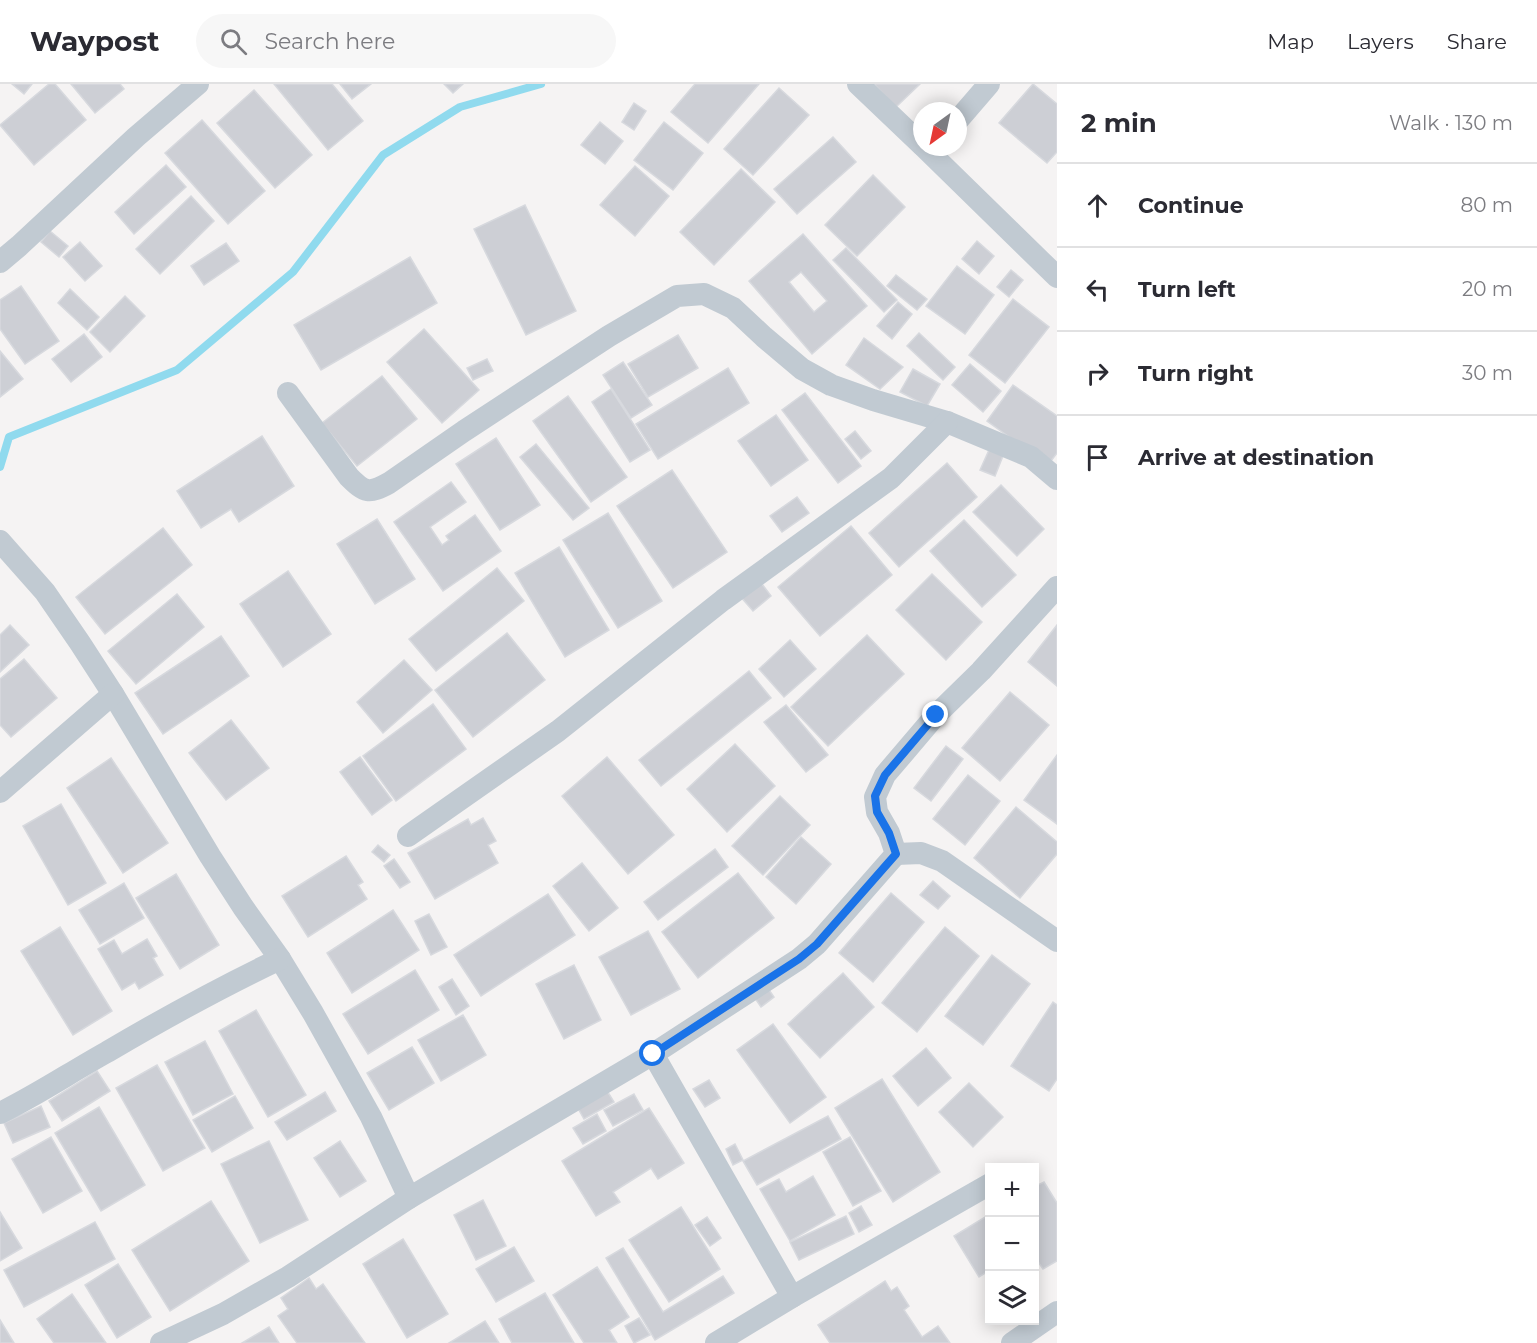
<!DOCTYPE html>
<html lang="en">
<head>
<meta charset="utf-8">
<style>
	:root { --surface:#fff; --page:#f7f7f7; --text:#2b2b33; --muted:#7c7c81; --line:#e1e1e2 }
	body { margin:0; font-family:Montserrat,sans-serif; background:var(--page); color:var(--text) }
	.controls { position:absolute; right:18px; bottom:18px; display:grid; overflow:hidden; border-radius:0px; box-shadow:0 3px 15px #0003 }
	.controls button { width:54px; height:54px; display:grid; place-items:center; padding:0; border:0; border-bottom:2px solid var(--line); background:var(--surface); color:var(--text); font:30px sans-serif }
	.compass { position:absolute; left:913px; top:18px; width:54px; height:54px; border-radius:50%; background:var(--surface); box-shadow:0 3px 15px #0003; rotate:213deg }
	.stop { position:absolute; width:18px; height:18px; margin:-14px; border:4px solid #1a73e8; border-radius:50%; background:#fff }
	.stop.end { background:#1a73e8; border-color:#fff; box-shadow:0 2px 6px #0008 }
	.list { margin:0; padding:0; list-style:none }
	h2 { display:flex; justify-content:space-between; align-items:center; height:78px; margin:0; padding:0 24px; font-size:26px }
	h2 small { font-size:20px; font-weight:400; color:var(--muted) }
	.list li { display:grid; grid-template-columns:39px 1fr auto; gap:18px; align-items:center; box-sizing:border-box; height:84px; padding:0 24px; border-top:2px solid var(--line) }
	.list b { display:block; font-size:22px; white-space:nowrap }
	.list em { font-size:20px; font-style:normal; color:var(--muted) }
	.icon { flex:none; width:33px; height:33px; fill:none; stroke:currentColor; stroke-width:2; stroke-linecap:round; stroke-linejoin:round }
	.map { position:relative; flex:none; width:1057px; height:1259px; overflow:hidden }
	header { display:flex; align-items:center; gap:36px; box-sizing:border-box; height:84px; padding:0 30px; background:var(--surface); border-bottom:2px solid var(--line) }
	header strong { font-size:28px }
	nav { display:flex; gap:33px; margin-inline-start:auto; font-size:21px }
	.search { width:420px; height:54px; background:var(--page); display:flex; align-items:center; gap:15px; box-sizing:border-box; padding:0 21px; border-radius:33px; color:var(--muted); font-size:22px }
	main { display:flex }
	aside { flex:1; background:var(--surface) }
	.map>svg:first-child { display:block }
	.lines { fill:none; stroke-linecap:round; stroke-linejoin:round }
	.stream { stroke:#90daee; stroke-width:8 }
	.building { fill:#cdcfd5; stroke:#d7d9de; stroke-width:1.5; fill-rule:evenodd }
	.minor { stroke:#c1cad2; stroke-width:22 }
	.route { stroke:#1a73e8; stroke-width:8 }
</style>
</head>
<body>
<header>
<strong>Waypost</strong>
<div class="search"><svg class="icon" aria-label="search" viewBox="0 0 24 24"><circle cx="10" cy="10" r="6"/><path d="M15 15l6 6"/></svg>Search here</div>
<nav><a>Map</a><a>Layers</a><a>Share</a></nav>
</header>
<main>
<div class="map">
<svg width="1057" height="1259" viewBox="0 0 1057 1259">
	<rect width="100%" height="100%" fill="#f5f3f3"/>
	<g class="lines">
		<polyline class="stream" points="0,383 9,353 177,286 293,188 383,71 460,23 541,0"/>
	</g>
	<g class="building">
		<polygon points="12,0 32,0 24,10"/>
		<polygon points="49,0 55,0 86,36 34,81 0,41"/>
		<polygon points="71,0 120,0 124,5 95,29"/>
		<polygon points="274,0 332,0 363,37 328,66"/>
		<polygon points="340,0 371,0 352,15"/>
		<polygon points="444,0 463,0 453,9"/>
		<polygon points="695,0 759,0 708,59 671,28"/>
		<polygon points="874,0 920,0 896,23"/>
		<polygon points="1033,0 1057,20 1057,68 1047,79 999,39"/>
		<polygon points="779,4 809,31 753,91 724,65"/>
		<polygon points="254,6 312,71 275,104 217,39"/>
		<polygon points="634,19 646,27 634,46 622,38"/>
		<polygon points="202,36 265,107 228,140 165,69"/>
		<polygon points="600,38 623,57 605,80 581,61"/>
		<polygon points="664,38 703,69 673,106 634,76"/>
		<polygon points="833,53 856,78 797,130 774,105"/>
		<polygon points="166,81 186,103 134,150 115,128"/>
		<polygon points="635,82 669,112 635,152 600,121"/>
		<polygon points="741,85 775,118 714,181 680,148"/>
		<polygon points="873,91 905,123 857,172 825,141"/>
		<polygon points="191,112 214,137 160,190 136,165"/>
		<polygon points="525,121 576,227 526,251 474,145"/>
		<polygon points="50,147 68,162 59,173 41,158"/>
		<path d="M803,150L867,222L812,270L749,197ZM801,188L827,217L814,228L789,198Z"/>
		<polygon points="977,157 994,172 979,190 962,175"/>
		<polygon points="80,158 102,182 85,197 63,173"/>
		<polygon points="226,159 239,177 204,201 191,182"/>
		<polygon points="846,164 897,216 884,228 833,176"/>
		<polygon points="410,173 437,219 321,286 294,241"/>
		<polygon points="957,182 994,211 965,250 926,222"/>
		<polygon points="1011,186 1023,196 1009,213 997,203"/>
		<polygon points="896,191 927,215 917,226 887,202"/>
		<polygon points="21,202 59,257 25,280 0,245 0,216"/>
		<polygon points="70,205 99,233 87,246 58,219"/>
		<polygon points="125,212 145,232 110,268 90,248"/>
		<polygon points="1013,215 1049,243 1005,299 969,271"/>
		<polygon points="898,218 912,230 892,255 877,242"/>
		<polygon points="424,245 479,306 442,339 387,278"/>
		<polygon points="919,249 955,283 943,296 907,262"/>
		<polygon points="84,250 102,273 71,298 52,275"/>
		<polygon points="678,251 698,284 648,313 628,280"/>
		<polygon points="864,254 903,283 880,305 846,281"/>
		<polygon points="0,267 23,295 0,313"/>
		<polygon points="487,275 493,287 473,296 467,284"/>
		<polygon points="623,278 652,321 631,334 603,291"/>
		<polygon points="970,280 1001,307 983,328 952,301"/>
		<polygon points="728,284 749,319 658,375 636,340"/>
		<polygon points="913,285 940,300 927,322 900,308"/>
		<polygon points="382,292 417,335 357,382 322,339"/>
		<polygon points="1013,301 1057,332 1057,369 1048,381 987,337"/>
		<polygon points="611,305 650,366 630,378 592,318"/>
		<polygon points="805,309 861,382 838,399 782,326"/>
		<polygon points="568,312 627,393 591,418 533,337"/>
		<polygon points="776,331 808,376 771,402 738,357"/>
		<polygon points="855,347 871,367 861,375 845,355"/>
		<polygon points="262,352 294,402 239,438 231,425 201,444 177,407"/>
		<polygon points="496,354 540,421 500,446 456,380"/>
		<polygon points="536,360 589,424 573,436 520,373"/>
		<polygon points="989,366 1003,372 995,392 980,386"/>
		<polygon points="947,379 977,413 899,483 869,449"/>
		<polygon points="672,386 727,468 673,504 617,422"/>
		<polygon points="451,398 466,418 430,443 442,461 449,456 446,452 475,431 501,467 443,507 394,438"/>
		<polygon points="1001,401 1044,445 1017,472 973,428"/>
		<polygon points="797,413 809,429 782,448 770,432"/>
		<polygon points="608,429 662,517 618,544 563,456"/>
		<polygon points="377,435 415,495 375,520 337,460"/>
		<polygon points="964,436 1016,491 982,523 930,467"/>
		<polygon points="851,442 892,491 820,552 778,503"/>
		<polygon points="163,444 192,481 105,550 76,513"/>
		<polygon points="559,463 609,546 565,573 515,489"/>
		<polygon points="497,484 524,517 436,587 409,555"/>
		<polygon points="288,487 331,550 283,583 240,520"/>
		<polygon points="932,490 982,538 946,576 896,526"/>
		<polygon points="759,496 771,512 753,527 740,512"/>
		<polygon points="177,510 204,543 136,600 108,567"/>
		<polygon points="10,541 29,561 0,588 0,551"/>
		<polygon points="1057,541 1057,602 1028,578"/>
		<polygon points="507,549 545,596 473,653 435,606"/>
		<polygon points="867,551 904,590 828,662 791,623"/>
		<polygon points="221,552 249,592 163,650 135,609"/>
		<polygon points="790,556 816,585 784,613 759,585"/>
		<polygon points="24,575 57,614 11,653 0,641 0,595"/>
		<polygon points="404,576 432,606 383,649 357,618"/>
		<polygon points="749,587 771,614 661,702 639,676"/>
		<polygon points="1010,608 1049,641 1000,697 962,664"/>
		<polygon points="433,620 466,665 396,717 363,672"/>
		<polygon points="786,621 828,671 806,688 764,638"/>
		<polygon points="231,636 269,684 226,716 189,669"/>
		<polygon points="735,660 775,702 727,748 687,705"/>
		<polygon points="946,662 963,675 931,717 914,704"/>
		<polygon points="1057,671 1057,740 1024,716"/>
		<polygon points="360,673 392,716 372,731 340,688"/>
		<polygon points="607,673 674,751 628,790 562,712"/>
		<polygon points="111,674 168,759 123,789 67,704"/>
		<polygon points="968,691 1000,717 965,761 933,735"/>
		<polygon points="780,712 810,741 763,791 732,762"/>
		<polygon points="61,720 106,799 68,821 23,742"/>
		<polygon points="1016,723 1057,758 1057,770 1020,814 974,774"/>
		<polygon points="483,734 496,757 488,761 498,779 435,815 408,769 468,735 471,741"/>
		<polygon points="801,753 831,780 796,820 766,793"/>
		<polygon points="378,761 390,771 384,778 372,768"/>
		<polygon points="715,765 728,783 658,836 644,818"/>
		<polygon points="346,772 363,798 358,801 367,815 308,853 282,812"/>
		<polygon points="394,775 410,798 400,804 384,782"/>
		<polygon points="582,779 618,824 589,847 553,802"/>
		<polygon points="738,789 774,834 698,894 662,848"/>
		<polygon points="176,790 219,861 180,885 136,814"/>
		<polygon points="933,797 950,812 938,825 920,811"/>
		<polygon points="124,799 144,834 100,860 79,826"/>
		<polygon points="891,809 924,838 873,898 839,869"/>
		<polygon points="548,810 575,851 481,912 454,871"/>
		<polygon points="393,826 419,866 352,909 327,869"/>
		<polygon points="429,830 447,863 431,871 415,837"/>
		<polygon points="60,843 112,927 73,951 21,867"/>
		<polygon points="945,843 979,872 917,948 882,919"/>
		<polygon points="648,847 680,905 631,931 599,873"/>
		<polygon points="147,855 157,872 153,874 163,891 139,905 135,898 122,906 98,865 114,856 122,870"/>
		<polygon points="992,871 1030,900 983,961 945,932"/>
		<polygon points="574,881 601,936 564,955 536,900"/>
		<polygon points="415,886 439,926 368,970 343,930"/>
		<polygon points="843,889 874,923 820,974 788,940"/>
		<polygon points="452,895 469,922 456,931 439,903"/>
		<polygon points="765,900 774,913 761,923 752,910"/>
		<polygon points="1053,918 1057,921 1057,995 1049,1007 1011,982"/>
		<polygon points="256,926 306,1011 268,1033 219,947"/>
		<polygon points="463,931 486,971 441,997 418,956"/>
		<polygon points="773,940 826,1013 790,1039 737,966"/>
		<polygon points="205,957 233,1010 193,1031 165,978"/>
		<polygon points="412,963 434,999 389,1026 367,989"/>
		<polygon points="926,964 951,994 918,1022 893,992"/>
		<polygon points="157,981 205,1064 163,1087 116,1004"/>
		<polygon points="97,987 110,1007 62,1037 49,1017"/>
		<polygon points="882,995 940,1088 893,1118 835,1024"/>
		<polygon points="709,996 720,1014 705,1023 693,1005"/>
		<polygon points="969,999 1003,1033 973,1063 939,1028"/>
		<polygon points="604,1002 614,1018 584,1035 575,1019"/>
		<polygon points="325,1008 336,1027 287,1056 275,1038"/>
		<polygon points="634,1010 643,1026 613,1042 604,1026"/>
		<polygon points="235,1012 253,1044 212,1068 193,1036"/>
		<polygon points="41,1022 50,1043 13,1059 4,1039"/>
		<polygon points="99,1023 145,1101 101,1127 55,1049"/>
		<polygon points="649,1024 684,1079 658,1095 651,1084 613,1108 620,1118 596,1132 562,1077"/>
		<polygon points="597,1030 606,1047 583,1060 573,1044"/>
		<polygon points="828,1032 841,1055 757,1101 743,1077"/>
		<polygon points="51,1053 82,1107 43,1129 12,1075"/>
		<polygon points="850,1053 881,1107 853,1122 823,1068"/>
		<polygon points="269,1057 308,1136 260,1159 221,1080"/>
		<polygon points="340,1057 366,1097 340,1113 314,1074"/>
		<polygon points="735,1060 743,1076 733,1081 726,1065"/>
		<polygon points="813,1092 835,1131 790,1157 760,1105 779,1095 786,1108"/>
		<polygon points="1044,1098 1057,1119 1057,1177 1043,1185 1034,1172 1034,1103"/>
		<polygon points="483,1116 506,1162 476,1176 454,1131"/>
		<polygon points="211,1117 249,1177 170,1227 132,1166"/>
		<polygon points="861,1122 872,1141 859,1148 849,1129"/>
		<polygon points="681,1123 720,1185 669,1218 629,1156"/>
		<polygon points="0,1128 22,1164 0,1177"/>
		<polygon points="990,1130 990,1186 979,1193 954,1152"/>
		<polygon points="846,1132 854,1150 799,1176 790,1158"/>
		<polygon points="707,1133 721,1154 710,1162 695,1141"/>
		<polygon points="95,1138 115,1175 24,1223 4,1186"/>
		<polygon points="403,1155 448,1230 407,1254 363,1180"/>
		<polygon points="514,1163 534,1197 496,1218 476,1185"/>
		<polygon points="623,1164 663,1228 723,1192 734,1209 655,1256 606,1174"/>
		<polygon points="118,1180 151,1233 117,1254 85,1201"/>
		<polygon points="597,1183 629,1233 609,1246 617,1259 584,1259 553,1211"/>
		<polygon points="309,1194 316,1205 323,1200 365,1259 297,1259 278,1232 288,1225 281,1214"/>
		<polygon points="885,1197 891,1207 897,1203 909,1222 904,1226 922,1253 938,1242 950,1259 830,1259 818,1241"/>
		<polygon points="545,1209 574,1259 512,1259 499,1235"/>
		<polygon points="72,1210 106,1259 54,1259 37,1235"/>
		<polygon points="639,1234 650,1251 634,1259 625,1242"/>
		<polygon points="0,1236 14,1259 0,1259"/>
		<polygon points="485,1237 499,1259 449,1259"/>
		<polygon points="269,1243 279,1259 242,1259"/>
	</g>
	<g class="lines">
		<g class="minor">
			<polyline points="858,0 922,61"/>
			<polyline points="958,36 989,0"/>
			<polyline points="924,63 1057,193"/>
			<polyline points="0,178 19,162 136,53 198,0"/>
			<path d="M288,309L349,393C365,409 369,410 389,399L464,347L609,252L677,212L704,210L733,224L764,253L802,285L831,301L873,316L947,338L1031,373L1057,395"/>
			<polyline points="0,457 45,508 80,559 113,610 210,772 243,823 280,875 313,929 371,1033 409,1114"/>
			<polyline points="0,708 113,610"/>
			<polyline points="408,752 558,647 723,516 891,394 947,338"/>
			<polyline points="896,770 921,769 942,777 1057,857"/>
			<polyline points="653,970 792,1213"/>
			<path d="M0,1029C37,1011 71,988 107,968C163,935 221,903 280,875"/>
			<polyline points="161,1259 223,1230 288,1193 409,1114 653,970 799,875 817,860 896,770 889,749 877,728 875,713 885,691 936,631 981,587 1057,503"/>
			<polyline points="716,1259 792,1213 990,1100"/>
			<polyline points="1012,1259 1057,1228"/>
		</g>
	</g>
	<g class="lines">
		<polyline class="route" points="653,970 799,875 817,860 896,770 889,749 877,728 875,712 885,691 936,631"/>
	</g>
</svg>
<div class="controls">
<button>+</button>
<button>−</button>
<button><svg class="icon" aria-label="layers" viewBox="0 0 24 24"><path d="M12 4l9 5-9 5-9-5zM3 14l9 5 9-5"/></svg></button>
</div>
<svg class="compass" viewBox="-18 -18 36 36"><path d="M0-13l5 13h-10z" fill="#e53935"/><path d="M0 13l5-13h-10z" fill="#7c7c81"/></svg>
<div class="stop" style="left:653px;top:970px"></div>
<div class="stop end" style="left:936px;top:631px"></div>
</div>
<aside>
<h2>2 min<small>Walk · 130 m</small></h2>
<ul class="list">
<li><svg class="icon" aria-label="ahead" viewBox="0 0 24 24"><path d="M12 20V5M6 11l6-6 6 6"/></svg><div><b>Continue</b></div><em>80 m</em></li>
<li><svg class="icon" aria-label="left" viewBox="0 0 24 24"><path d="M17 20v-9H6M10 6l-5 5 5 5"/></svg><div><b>Turn left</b></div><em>20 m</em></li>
<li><svg class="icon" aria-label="right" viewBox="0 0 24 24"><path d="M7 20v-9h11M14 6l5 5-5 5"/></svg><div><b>Turn right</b></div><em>30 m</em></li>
<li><svg class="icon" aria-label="arrive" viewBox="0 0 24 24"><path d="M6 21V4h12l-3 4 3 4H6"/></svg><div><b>Arrive at destination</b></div></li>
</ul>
</aside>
</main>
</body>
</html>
